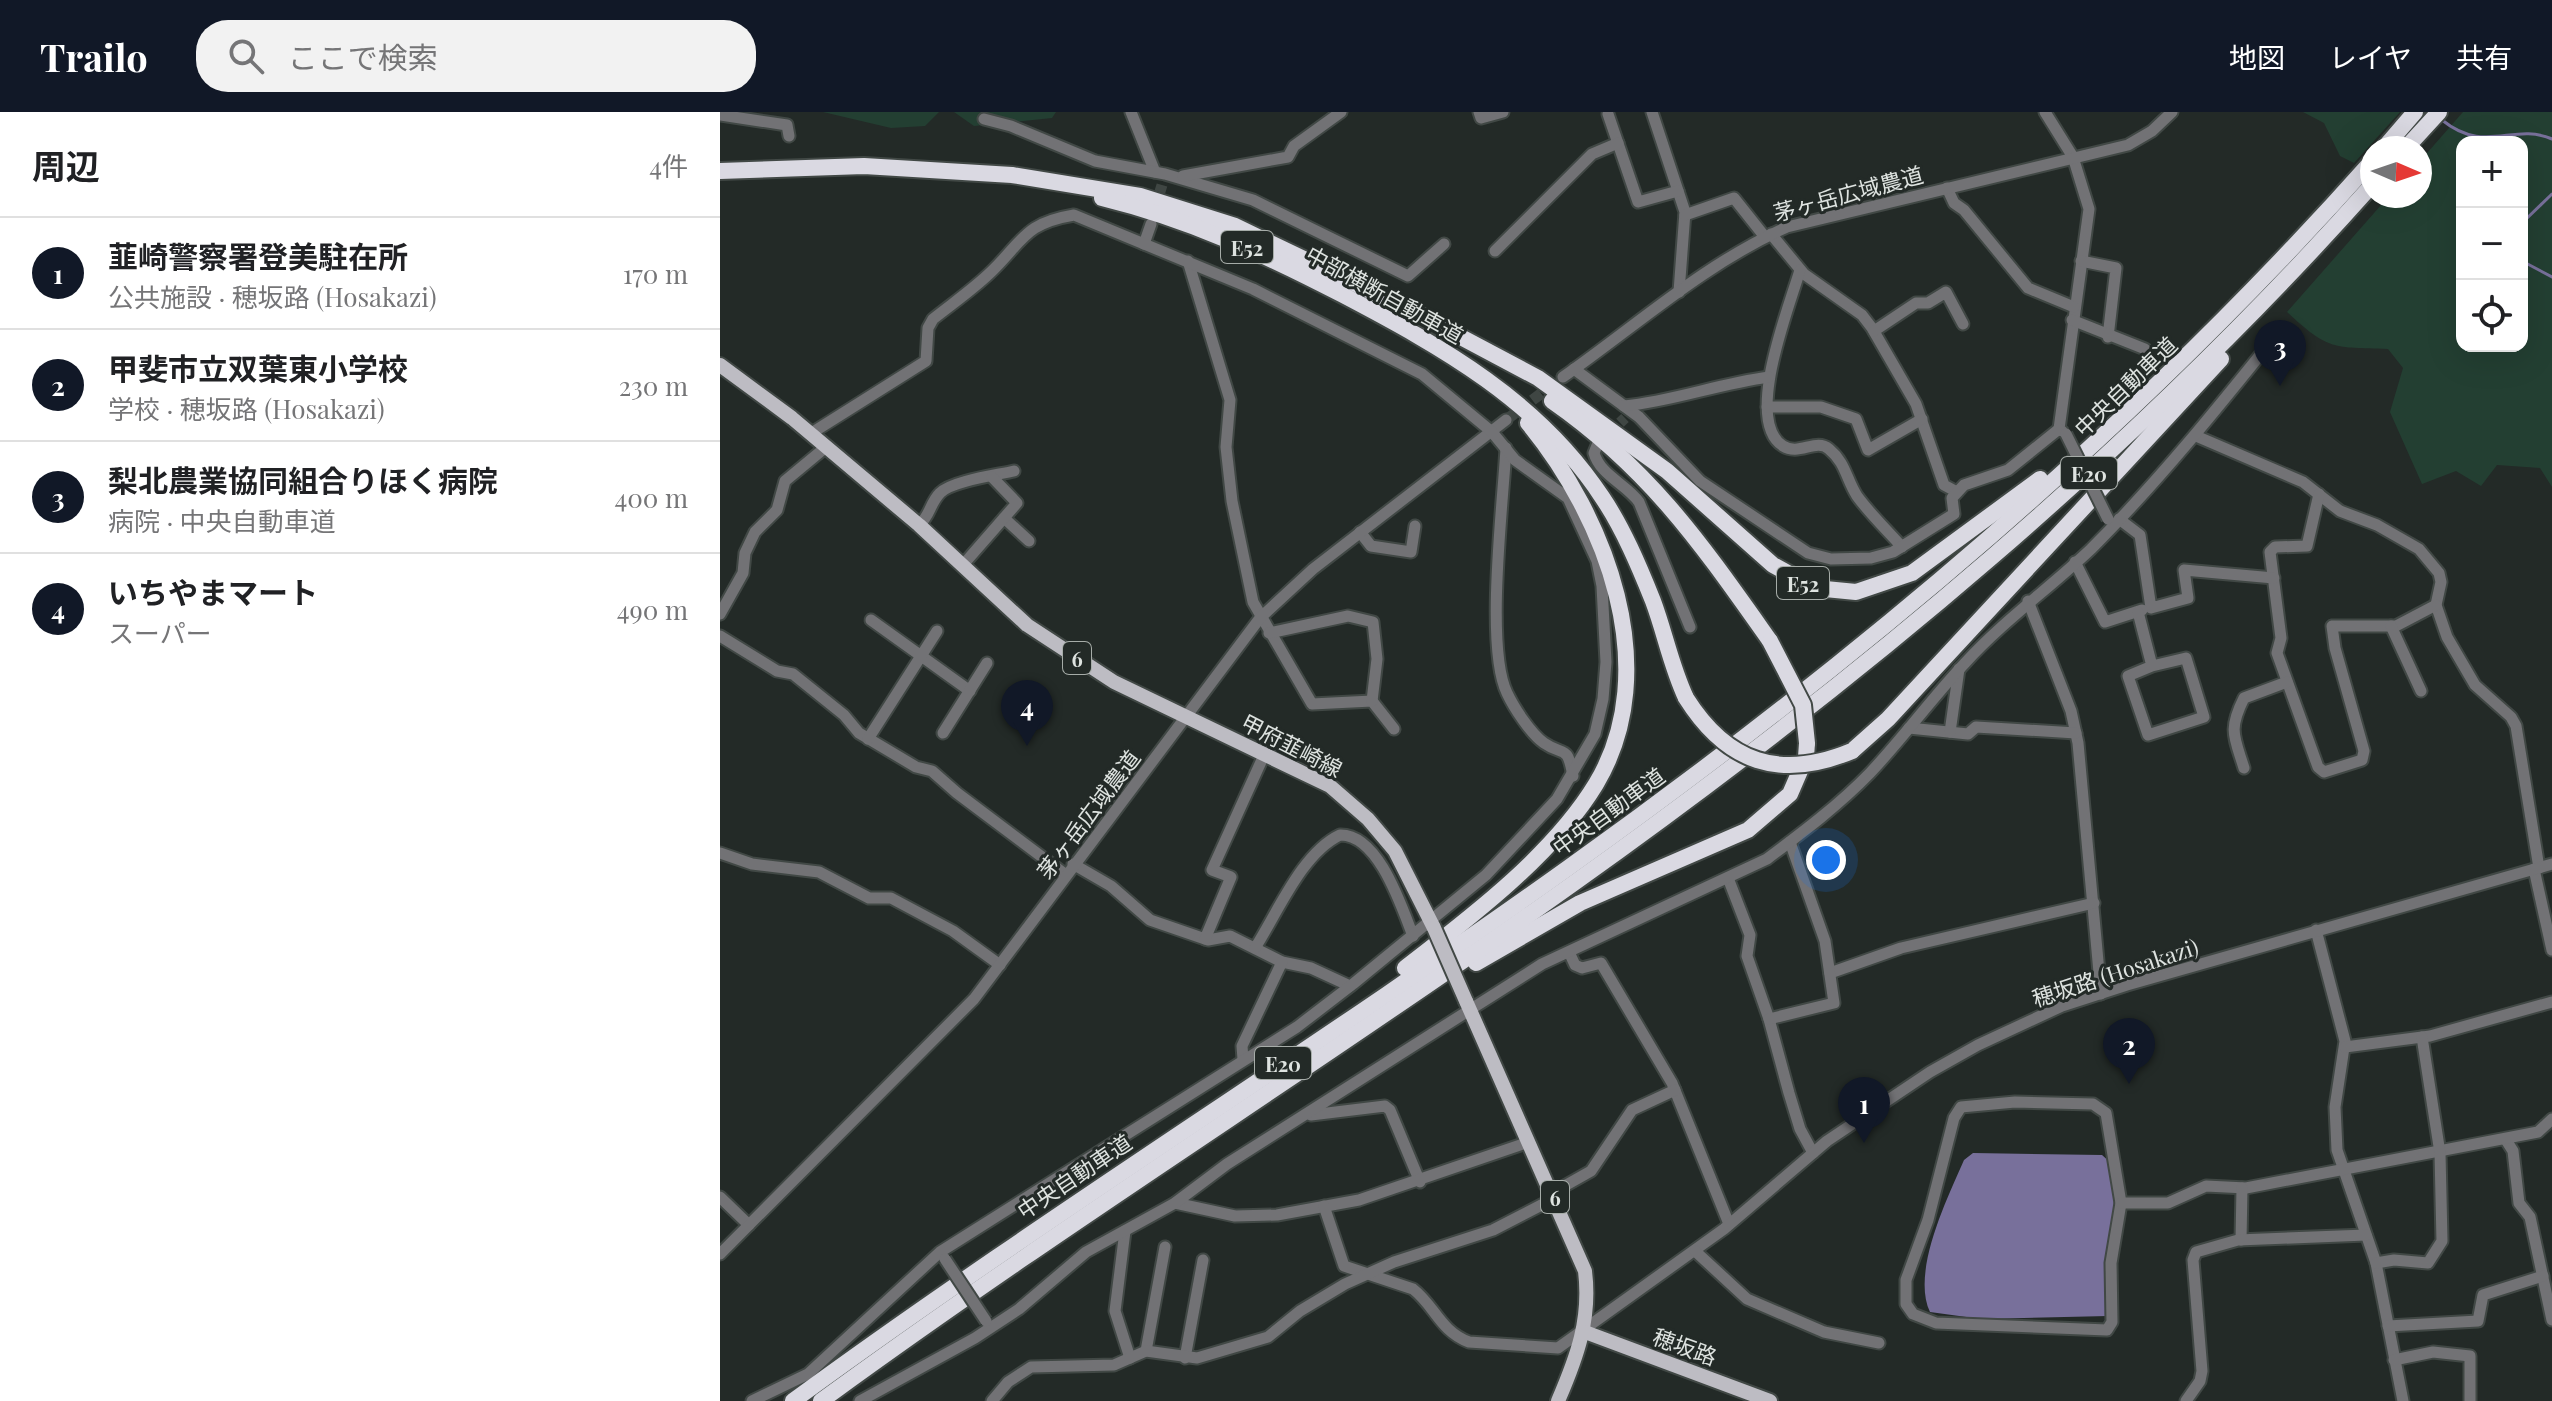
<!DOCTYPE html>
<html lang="ja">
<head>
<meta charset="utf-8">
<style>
	:root { --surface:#fff; --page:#f2f2f2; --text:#202124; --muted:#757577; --line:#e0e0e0; --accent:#111827 }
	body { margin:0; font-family:"Playfair Display","Noto Sans JP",serif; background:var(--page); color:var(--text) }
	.controls { position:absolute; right:24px; top:24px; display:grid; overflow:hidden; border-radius:16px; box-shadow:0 8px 32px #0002 }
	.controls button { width:72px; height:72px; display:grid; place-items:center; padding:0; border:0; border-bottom:2px solid var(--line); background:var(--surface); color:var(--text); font:40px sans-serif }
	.compass { position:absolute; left:1640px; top:24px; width:72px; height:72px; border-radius:50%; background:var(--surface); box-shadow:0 8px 32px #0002; rotate:92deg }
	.you { position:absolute; left:1106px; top:748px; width:28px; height:28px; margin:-20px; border:6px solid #fff; border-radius:50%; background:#1a73e8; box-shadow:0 0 0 12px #1a73e833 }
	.badge { display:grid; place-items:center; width:52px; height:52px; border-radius:50%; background:var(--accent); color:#fff; font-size:26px; font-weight:700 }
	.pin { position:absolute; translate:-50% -66px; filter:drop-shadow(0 2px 4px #0008) }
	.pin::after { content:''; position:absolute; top:42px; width:28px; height:24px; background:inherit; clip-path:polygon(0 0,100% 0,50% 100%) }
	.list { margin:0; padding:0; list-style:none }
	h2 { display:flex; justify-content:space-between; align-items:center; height:104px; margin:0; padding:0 32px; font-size:34px }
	h2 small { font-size:26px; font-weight:400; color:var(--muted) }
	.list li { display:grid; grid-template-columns:52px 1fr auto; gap:24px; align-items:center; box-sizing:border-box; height:112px; padding:0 32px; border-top:2px solid var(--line) }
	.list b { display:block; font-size:30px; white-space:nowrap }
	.list p { margin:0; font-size:26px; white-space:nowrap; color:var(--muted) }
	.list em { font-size:26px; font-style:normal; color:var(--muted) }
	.icon { flex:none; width:44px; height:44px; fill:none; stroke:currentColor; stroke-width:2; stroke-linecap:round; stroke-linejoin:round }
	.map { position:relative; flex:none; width:1832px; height:1289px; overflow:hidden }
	header { display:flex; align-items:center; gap:48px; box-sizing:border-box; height:112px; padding:0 40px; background:var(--accent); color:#fff }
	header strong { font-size:38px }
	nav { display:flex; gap:44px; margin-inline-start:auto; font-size:28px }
	.search { width:560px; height:72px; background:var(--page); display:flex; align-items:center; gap:20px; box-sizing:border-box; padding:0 28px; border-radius:32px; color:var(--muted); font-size:30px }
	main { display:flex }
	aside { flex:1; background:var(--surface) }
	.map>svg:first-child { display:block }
	.green { fill:#233f32; fill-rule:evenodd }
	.water { fill:#78709b }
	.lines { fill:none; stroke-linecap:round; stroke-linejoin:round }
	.stream { stroke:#78709b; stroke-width:3 }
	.minor-tunnel { stroke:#3f4643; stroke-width:11; stroke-dasharray:11 5.5; stroke-linecap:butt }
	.minor-casing { stroke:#414845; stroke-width:15 }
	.major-casing { stroke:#414845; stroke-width:18 }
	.highway-casing { stroke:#414845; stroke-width:20 }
	.minor { stroke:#727275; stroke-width:11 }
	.major { stroke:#bdbcc3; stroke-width:14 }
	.highway { stroke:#dad9e2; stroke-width:16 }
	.minor-bridge-casing { stroke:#414845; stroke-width:15; stroke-linecap:butt }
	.major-bridge-casing { stroke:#414845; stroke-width:18; stroke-linecap:butt }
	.highway-bridge-casing { stroke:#414845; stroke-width:20; stroke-linecap:butt }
	.minor-bridge { stroke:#727275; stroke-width:11 }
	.major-bridge { stroke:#bdbcc3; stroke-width:14 }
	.highway-bridge { stroke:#dad9e2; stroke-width:16 }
	.labels { text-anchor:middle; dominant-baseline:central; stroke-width:6; stroke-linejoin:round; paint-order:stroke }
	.shield { fill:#232a27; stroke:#a6aca8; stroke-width:2 }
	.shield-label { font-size:20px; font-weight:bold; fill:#dee3e0 }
	.street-label { font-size:22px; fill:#dee3e0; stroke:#232a27 }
</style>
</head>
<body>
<header>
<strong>Trailo</strong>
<div class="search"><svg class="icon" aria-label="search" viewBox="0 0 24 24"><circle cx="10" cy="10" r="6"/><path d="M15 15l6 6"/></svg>ここで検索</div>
<nav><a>地図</a><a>レイヤ</a><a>共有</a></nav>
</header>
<main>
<aside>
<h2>周辺<small>4件</small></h2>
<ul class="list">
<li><span class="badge">1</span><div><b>韮崎警察署登美駐在所</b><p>公共施設 · 穂坂路 (Hosakazi)</p></div><em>170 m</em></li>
<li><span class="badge">2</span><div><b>甲斐市立双葉東小学校</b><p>学校 · 穂坂路 (Hosakazi)</p></div><em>230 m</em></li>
<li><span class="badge">3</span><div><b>梨北農業協同組合りほく病院</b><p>病院 · 中央自動車道</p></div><em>400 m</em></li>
<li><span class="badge">4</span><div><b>いちやまマート</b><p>スーパー</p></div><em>490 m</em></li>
</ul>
</aside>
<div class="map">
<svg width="1832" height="1289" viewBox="0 0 1832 1289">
	<rect width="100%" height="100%" fill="#232a27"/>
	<g class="green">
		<polygon points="103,0 219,0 205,14 171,16"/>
		<polygon points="234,0 336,0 332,6 254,14"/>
		<polygon points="1583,0 1680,0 1634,51 1620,44 1604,11"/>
		<path d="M1743,0H1832V375L1820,356L1777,353L1761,374L1736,359L1702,372L1670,300L1683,256L1668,237C1613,235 1609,239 1567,200L1669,84H1700V49ZM1742,30H1802V234H1742Z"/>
	</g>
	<path class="water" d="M1253,1041L1382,1043L1392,1052L1395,1092L1388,1204L1261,1207L1210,1200C1191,1160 1227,1087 1244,1048Z"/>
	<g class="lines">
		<g class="stream">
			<path d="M1722,8C1765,43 1793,10 1832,27"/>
			<polyline points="1802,111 1832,82"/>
			<polyline points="1802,149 1832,165"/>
		</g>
		<g class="minor-tunnel">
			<polyline points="435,96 442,73"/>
			<polyline points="786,308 843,265"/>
			<polyline points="888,322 905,306"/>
		</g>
		<g class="minor-casing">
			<g id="minor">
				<polyline points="411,0 435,60"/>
				<polyline points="759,0 761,6 783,0"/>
				<polyline points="932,0 965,100 959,180"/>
				<polyline points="1325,0 1353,45 1369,97 1339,317 1342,319"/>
				<polyline points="888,2 918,90 958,79"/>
				<polyline points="0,3 67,13 69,24"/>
				<polyline points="264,7 291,14 375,49 445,62 533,88 688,164 724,132"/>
				<polyline points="463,64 568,45 574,34 621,0"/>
				<polyline points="1227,76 1234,91 1244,98 1308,176 1354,195"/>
				<polyline points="965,103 1014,86 1045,125"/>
				<polyline points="1051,122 1084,162 1142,203 1152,216 1196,292 1224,373 1237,380"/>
				<polyline points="424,132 431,112"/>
				<polyline points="775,139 872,42 898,31"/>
				<polyline points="468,149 510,288 506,335 512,389 533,490 592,592 652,589 674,617"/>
				<polyline points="1361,149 1396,156 1388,225"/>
				<path d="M1080,158C1070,193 1023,309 1063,334C1079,344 1096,326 1109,337C1126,351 1126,367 1137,384C1150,402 1167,418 1182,435"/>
				<polyline points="1352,208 1425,237"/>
				<polyline points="1154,219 1196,191 1208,191 1226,180 1243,212"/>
				<polyline points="854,257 919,305 980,369 1088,441 1111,447 1151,446 1173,440 1234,402 1232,386 1244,373 1288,358 1339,317"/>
				<path d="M843,265C916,214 984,152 1067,115L1408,33L1432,19L1452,0"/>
				<path d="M904,294C954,289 997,272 1049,265"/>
				<polyline points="1047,295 1101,295 1136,307 1148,338 1202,307"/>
				<polyline points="1476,324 1583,370 1620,399 1657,413 1699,437 1719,461 1721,470 1716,493 1727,525 1755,573 1791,605 1796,614 1819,756"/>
				<path d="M878,331L874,341C880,363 906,372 919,390L970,515"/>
				<path d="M786,336C783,392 765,536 787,581C794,596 811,622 824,631C844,645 847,631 853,664"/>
				<polyline points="1599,382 1587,434 1555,435 1550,440 1561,526 1557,541 1598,655 1604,660 1642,648 1644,639 1615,536 1612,514 1676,514 1716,493"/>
				<polyline points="284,406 309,429"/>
				<polyline points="1399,407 1420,423 1431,496 1468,486 1464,458 1554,466"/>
				<path d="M199,413C210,404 210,391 220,381C231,369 277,363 294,359"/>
				<polyline points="640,420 651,434 691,440 695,414"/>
				<polyline points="1355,450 1385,510 1422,498"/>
				<polyline points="242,454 297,391 272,365"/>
				<polyline points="1308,489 1351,599 1358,631 1381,882"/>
				<polyline points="1418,500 1432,554 1466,546 1484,605 1428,623 1408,564 1432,554"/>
				<polyline points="0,502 23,461 25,441 35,420 57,398 65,369 106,335"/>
				<polyline points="151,508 250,579"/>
				<polyline points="1671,514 1701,579"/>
				<polyline points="549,521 628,504 653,510 657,547 652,589"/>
				<polyline points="0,524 57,559 73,562 124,603 139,621 196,655 212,659 237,681 346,763"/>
				<polyline points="1189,616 1248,622 1256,615 1356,621"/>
				<polyline points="1230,620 1239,557"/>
				<polyline points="223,621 267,551"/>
				<polyline points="148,627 217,519"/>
				<path d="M1524,656C1514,624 1508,618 1524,586L1567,570"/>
				<polyline points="0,741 32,752 99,760 149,786 171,786 233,819 280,853"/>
				<polyline points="353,752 391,774 430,808 488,828 510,824 562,850 591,856 630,874"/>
				<polyline points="1814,757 1832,838"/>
				<polyline points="1008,766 1030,823 1027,844 1049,907 1069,981 1080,1017 1093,1041"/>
				<polyline points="1596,818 1625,929 1615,995 1617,1038 1656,1151 1683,1289"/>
				<polyline points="485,827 511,765 492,758 545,641"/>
				<path d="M535,836C558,800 582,741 620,723C658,722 681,793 693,824"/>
				<polyline points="849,840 855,853 862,856 881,851 952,971 1009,1112"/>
				<polyline points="1110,861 1181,836 1374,791"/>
				<polyline points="1049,907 1114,891 1105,829 1070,730"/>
				<polyline points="1625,935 1710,924 1832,890"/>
				<polyline points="523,947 522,934 562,850"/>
				<polygon points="1295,990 1373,992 1386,1001 1401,1091 1391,1151 1392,1210 1387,1218 1216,1211 1193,1202 1186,1192 1186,1168 1208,1108 1234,1006 1241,995"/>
				<polyline points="590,1000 591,1003 665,994 670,998 700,1070"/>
				<polyline points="1786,1028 1793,1039 1799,1091 1810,1105 1832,1208"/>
				<polyline points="832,1081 871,1059 912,998 955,978"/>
				<polyline points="0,1085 29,1113"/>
				<polyline points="455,1091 515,1104 557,1103 639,1088 809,1030"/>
				<polyline points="1401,1091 1448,1091 1486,1074 1526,1076 1818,1020 1832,1007"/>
				<path d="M604,1094L624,1154L693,1177C715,1194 720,1219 749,1230L838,1236L1004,1117L1107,1029L1210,960L1258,933L1342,894L1407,873L1832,752"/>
				<polyline points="405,1119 395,1199 410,1246"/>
				<polyline points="1521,1128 1522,1076"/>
				<polyline points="975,1139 1027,1187 1104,1220 1159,1231"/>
				<polyline points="0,1142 254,887 540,506 593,457 786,308"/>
				<polyline points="1656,1151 1674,1148 1708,1151 1722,1129 1720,1041 1702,925"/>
				<polyline points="1668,1214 1758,1209 1763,1183 1823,1164"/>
				<polyline points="426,1239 445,1135"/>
				<polyline points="465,1246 483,1148"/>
				<polyline points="1674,1248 1713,1240 1750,1244 1750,1289"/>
				<path d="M32,1289L88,1262L220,1140L577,915L633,872L766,763L837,687L875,622L883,587L886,550L882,474L877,449L848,386L795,348L772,320L702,262L533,177L354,103C306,111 304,127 273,158C255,176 233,191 213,207L208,216L206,249L90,322"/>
				<path d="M140,1289L255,1226L299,1197L366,1140L455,1091L507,1052L822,852L1047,747C1083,720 1119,693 1150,661C1183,626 1212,586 1245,551C1283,509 1330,476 1371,437C1440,368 1500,293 1561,217"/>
				<polyline points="272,1289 288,1270 311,1255 394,1253 426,1239 477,1246 548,1225 580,1199 625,1172 674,1150 773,1118 835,1086"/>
				<polyline points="1466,1289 1480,1269 1482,1259 1473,1148 1476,1140 1518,1128 1646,1123"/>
			</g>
		</g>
		<g class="major-casing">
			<g id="major">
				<polyline points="0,253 72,306 199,413 307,513 394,570 610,674 648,707 675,739 714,816"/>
				<path d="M746,889L865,1159C871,1207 857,1245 838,1289"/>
				<polyline points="865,1220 1050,1289"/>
			</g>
		</g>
		<g class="highway-casing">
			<g id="highway">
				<polyline points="1664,36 1695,0"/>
				<polyline points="1686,36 1719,0"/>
				<polyline points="0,59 144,54 292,63 420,84 515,114 690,198 818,266 947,359 1053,453 1095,476 1136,480 1192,461 1320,367"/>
				<path d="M382,86C468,107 544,142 623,183C722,235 819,289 882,385C903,416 919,454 933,489C945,521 951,554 966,586"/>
				<path d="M832,289C931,358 982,433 1050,529"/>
				<polyline points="1132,639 1168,607 1501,247"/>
				<polyline points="756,851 860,791 1028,718 1070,682 1086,645 1087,631"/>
				<path d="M685,856C751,805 833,743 876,672C945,557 885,404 808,311"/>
				<path d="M73,1289C326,1104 593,939 848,756C1139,548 1414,317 1652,49"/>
				<path d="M101,1289C347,1109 606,948 854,771C1142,566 1416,338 1652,73"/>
			</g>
		</g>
		<use href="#minor" class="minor"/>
		<use href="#major" class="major"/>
		<use href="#highway" class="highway"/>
		<g class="minor-bridge-casing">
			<g id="minor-bridge">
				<polyline points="1346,322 1388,407"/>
				<polyline points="225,1147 266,1209"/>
			</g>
		</g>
		<g class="major-bridge-casing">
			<polyline id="major-bridge" points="714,816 746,889"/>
		</g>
		<g class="highway-bridge-casing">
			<g id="highway-bridge">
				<polyline points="1050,529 1083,593 1087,631"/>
				<path d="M966,586C1007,651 1060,669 1132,639"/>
			</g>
		</g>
		<use href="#minor-bridge" class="minor-bridge"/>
		<use href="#major-bridge" class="major-bridge"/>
		<use href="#highway-bridge" class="highway-bridge"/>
	</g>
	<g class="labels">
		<g class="shield">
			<rect x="501" y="119" width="52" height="32" rx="6"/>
			<rect x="1341" y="345" width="56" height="32" rx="6"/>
			<rect x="1057" y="455" width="52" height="32" rx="6"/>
			<rect x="343" y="530" width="28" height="32" rx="6"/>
			<rect x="535" y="935" width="56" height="32" rx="6"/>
			<rect x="821" y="1069" width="28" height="32" rx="6"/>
		</g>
		<g class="shield-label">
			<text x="527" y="135">E52</text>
			<text x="1369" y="361">E20</text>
			<text x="1083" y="471">E52</text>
			<text x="357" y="546">6</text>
			<text x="563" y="951">E20</text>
			<text x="835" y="1085">6</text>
		</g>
		<g class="street-label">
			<text transform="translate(1128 81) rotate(-15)">茅ヶ岳広域農道</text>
			<text transform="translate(665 182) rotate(29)">中部横断自動車道</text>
			<text transform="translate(1405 274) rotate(-44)">中央自動車道</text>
			<text transform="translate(572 633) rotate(27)">甲府韮崎線</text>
			<text transform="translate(888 699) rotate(-36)">中央自動車道</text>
			<text transform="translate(368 702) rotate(-53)">茅ヶ岳広域農道</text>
			<text transform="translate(1395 860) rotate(-18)">穂坂路 (Hosakazi)</text>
			<text transform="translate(354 1064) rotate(-34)">中央自動車道</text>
			<text transform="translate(965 1234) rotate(20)">穂坂路</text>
		</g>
	</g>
</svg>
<div class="controls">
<button>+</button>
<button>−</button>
<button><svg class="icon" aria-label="locate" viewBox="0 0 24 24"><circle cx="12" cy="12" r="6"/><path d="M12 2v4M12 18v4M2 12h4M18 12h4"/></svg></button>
</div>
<svg class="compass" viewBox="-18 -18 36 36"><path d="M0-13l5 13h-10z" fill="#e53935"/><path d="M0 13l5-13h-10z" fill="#757577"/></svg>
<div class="you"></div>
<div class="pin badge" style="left:1144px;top:1031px">1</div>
<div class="pin badge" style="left:1409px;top:972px">2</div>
<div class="pin badge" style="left:1560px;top:274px">3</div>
<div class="pin badge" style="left:307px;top:634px">4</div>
</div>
</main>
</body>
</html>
